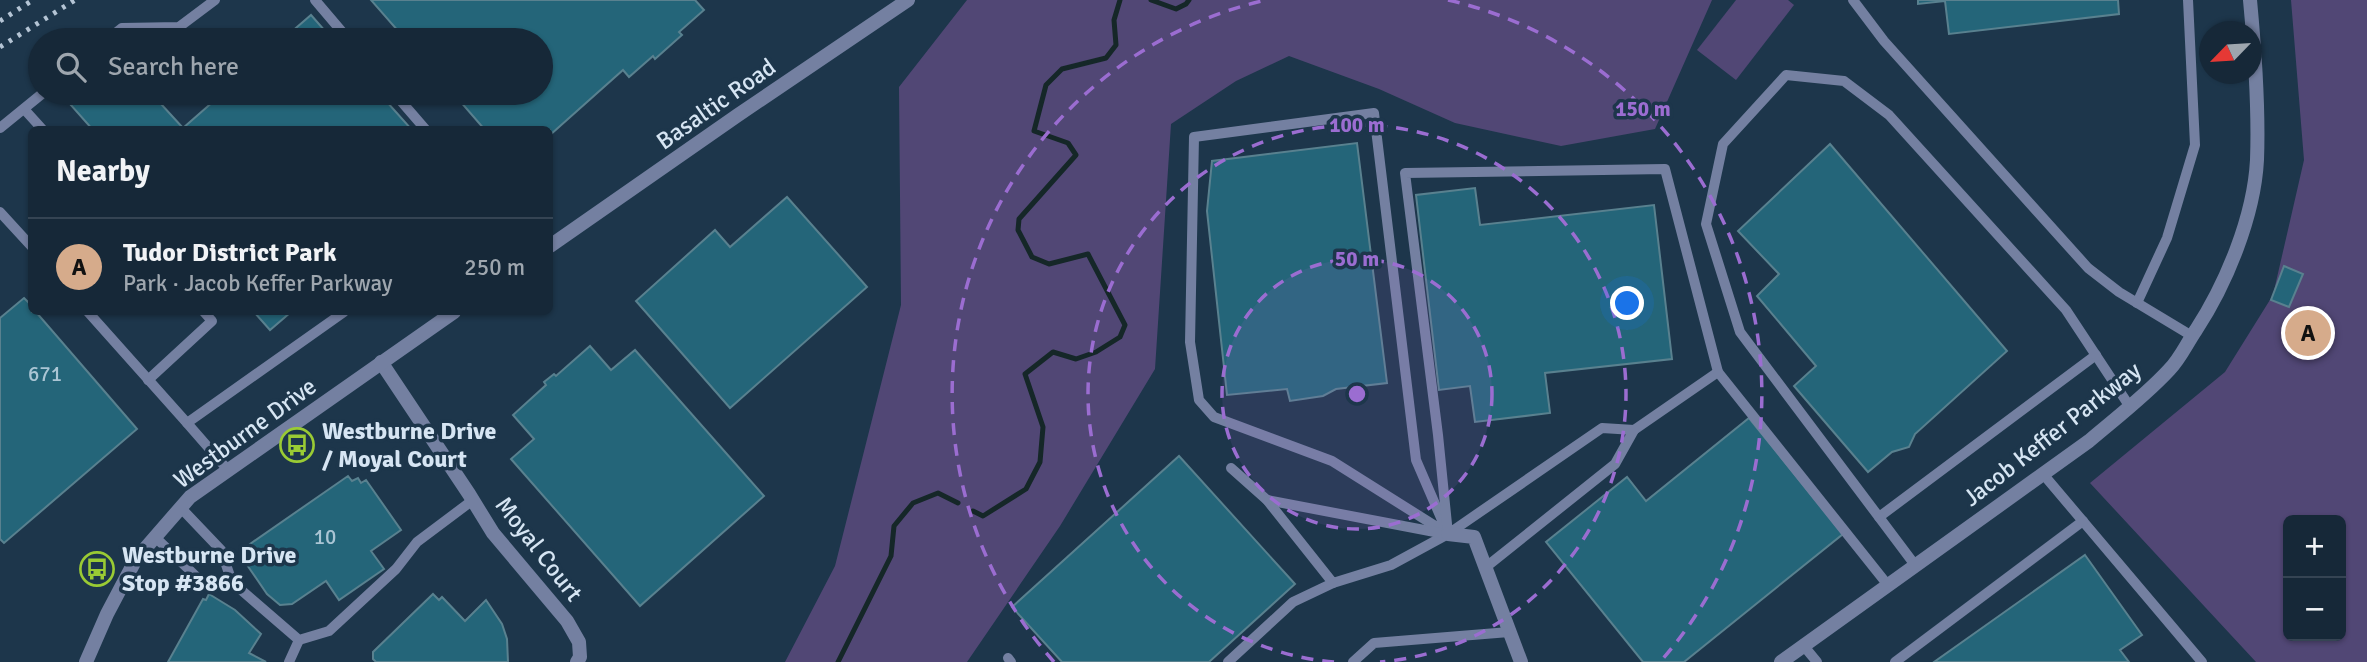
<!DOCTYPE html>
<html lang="en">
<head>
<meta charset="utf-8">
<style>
	:root { --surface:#162838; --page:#1f3040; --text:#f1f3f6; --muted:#9ea6ae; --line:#354453; --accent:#d6ab8b }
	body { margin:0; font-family:Signika,sans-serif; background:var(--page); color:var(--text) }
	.controls { position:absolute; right:21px; bottom:21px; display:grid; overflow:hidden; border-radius:10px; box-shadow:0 2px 5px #0004 }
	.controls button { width:63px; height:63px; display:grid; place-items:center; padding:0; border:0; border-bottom:2px solid var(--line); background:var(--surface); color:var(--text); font:35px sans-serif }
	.compass { position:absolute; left:2199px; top:21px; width:63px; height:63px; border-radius:50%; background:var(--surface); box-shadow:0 2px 5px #0004; rotate:245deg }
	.you { position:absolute; left:1628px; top:304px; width:24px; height:24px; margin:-18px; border:5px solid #fff; border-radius:50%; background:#1a73e8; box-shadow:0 0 0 10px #1a73e833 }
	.badge { display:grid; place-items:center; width:46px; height:46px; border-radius:50%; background:var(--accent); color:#111; font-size:23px; font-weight:700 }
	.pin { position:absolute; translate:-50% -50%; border:4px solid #fff; box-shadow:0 2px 7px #0006 }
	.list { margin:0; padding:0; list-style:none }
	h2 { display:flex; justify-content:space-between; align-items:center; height:91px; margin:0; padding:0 28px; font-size:30px }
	h2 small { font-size:23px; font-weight:400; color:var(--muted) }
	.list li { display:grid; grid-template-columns:46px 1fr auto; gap:21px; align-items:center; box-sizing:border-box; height:98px; padding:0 28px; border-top:2px solid var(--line) }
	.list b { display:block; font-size:26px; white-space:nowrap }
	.list p { margin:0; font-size:23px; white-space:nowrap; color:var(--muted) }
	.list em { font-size:23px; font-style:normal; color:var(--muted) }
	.icon { flex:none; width:38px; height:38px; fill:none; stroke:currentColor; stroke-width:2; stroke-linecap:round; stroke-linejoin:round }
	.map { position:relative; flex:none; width:2367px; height:662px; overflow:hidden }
	.search { position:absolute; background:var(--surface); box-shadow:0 2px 5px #0004; left:28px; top:28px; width:525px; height:77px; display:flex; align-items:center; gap:18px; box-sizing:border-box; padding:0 24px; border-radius:38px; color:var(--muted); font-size:26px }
	.panel { position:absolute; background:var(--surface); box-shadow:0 2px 5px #0004; left:28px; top:126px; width:525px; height:189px; border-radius:10px }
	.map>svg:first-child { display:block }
	.green { fill:#514775; fill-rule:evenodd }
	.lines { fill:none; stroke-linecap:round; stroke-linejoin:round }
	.stream { stroke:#152728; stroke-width:5 }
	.building { fill:#246579; stroke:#59818f; stroke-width:2 }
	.lane { stroke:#7480a1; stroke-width:10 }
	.street { stroke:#7480a1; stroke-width:14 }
	.rail { stroke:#b4c4d4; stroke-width:5; stroke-dasharray:3.5 7; stroke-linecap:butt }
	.ring { fill:none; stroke:#9b6dd1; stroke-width:3.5; stroke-dasharray:12 9 }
	.labels { text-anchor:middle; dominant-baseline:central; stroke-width:7; stroke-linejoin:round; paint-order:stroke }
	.number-label { font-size:21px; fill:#aac5d4 }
	.street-label { font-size:24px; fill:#d6e5f3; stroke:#1d364b }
	.poi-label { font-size:24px; font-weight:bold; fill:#d6e5f3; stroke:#1d364b; text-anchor:start }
	.centre { fill:#9b6dd1; stroke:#1d364b; stroke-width:3.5 }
	.ring-label { font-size:21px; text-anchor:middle; font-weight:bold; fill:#9b6dd1; stroke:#1d364b; stroke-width:7; stroke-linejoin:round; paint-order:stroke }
</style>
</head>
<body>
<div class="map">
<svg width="2367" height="662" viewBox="0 0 2367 662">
	<rect width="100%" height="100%" fill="#1d364b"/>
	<g class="green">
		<polygon points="967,0 1712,0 1655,129 1561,146 1455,123 1379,89 1289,56 1236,81 1171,124 1155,369 1060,526 967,662 785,662 835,566 901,305 899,87"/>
		<polygon points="1736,0 1788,0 1794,5 1736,80 1697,50"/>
		<path d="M2291,0H2367V662H2256L2090,483L2225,372L2273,295L2304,160ZM2288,520H2341V636H2288Z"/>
	</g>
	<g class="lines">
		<g class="stream">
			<polyline points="1151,0 1176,9 1186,4 1189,0"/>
			<polyline points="973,511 983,516 1026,489 1040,462 1043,427 1025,374 1053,352 1076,359 1096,352 1120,337 1125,325 1088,254 1049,264 1032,257 1018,230 1019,219 1076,155 1068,143 1034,131 1046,85 1062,69 1106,58 1116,45 1114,20 1120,0"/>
			<polyline points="838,662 891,556 894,526 913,503 938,493 958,503"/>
		</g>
	</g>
	<g class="building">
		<polygon points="371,0 695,0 704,10 679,32 682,35 655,59 653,56 629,77 623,70 550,135 550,130 485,130 453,93 541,93 541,40 406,40"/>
		<polygon points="1918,0 2118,0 2119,14 1949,34 1945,1 1918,4"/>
		<polygon points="311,15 333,40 282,40"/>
		<polygon points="65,93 151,93 183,128 223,93 379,93 412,130 93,130 62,95"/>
		<polygon points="1357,143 1387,383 1336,389 1323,396 1290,401 1287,389 1227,395 1207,211 1212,161"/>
		<polygon points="1830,144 2007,351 1915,434 1909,447 1892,452 1868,472 1794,386 1816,366 1757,296 1779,274 1738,231"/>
		<polygon points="1475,188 1480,225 1654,205 1672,359 1545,373 1550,413 1475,422 1470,386 1439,390 1416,195"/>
		<polygon points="787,197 867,287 730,408 636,301 715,230 730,247"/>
		<polygon points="2284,266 2303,274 2289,307 2271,300"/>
		<polygon points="24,298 32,306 32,312 36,312 137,429 4,543 0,539 0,318"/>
		<polygon points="254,312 291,312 270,330"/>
		<polygon points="590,346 611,370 635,350 764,496 640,606 511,459 534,439 513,415 546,385 544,382 554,374 556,376"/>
		<polygon points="1749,418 1843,534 1684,662 1643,662 1546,542 1627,477 1646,501"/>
		<polygon points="1179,456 1295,584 1209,662 1062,662 1012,607"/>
		<polygon points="348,476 352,481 358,478 361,483 366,480 401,530 371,551 384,569 339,600 326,581 292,604 280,605 267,594 245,562 250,558 246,553 253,549 250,544"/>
		<polygon points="2085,555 2142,635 2120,650 2129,662 1934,662"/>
		<polygon points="209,594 235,610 261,634 249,653 266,662 168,662 203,599 206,600"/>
		<polygon points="433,594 439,600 442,597 465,621 486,600 502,624 507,639 508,662 376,662 373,659 373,652"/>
	</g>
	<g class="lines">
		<g class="lane">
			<polyline points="315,0 349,40"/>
			<polyline points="1853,0 1884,41 2088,268 2119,292 2192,336"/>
			<polyline points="107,40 122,28 179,27 215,0"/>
			<polyline points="394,93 426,130"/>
			<polyline points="24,109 43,130"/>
			<polygon points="1374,113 1416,460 1448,534 1332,461 1214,417 1199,400 1190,342 1194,137"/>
			<polyline points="0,128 43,93"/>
			<polyline points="0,212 32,247"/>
			<polyline points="2137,303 2167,238 2195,145 2188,0"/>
			<polyline points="88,312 187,423"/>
			<polyline points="1718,372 1887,584"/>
			<polyline points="148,380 212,321 204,312"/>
			<polyline points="1231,468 1267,500 1333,583 1391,565 1448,534 1602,428 1634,430 1718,372 1665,169 1405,173 1438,435 1448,534"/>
			<polyline points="228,470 187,423 344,312"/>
			<polyline points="2043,474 2202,662"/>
			<polyline points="1267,500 1440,533"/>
			<polyline points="181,508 221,550 232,582 299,640 329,631 396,569 417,542 473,500"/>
			<polyline points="1879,517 2096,355"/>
			<polyline points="155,537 203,583 232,582"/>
			<polyline points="1915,565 1740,332 1706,224 1723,144 1786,75 1844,81 1889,115 2066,310 2130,407"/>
			<polyline points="1486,567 1615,464 1634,430"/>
			<polyline points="1803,645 1817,662"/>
			<polyline points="1008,658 1011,662"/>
			<polyline points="289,662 299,640"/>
			<polyline points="1228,662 1293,602 1333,583"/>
			<polyline points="1353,662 1374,643 1509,632"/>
			<polyline points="1895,662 2083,521"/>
		</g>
		<g class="street">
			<polyline points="550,246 738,115 908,0"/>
			<polyline points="381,362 469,494 493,533 567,621 579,642 580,657 577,662"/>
			<polyline points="1448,534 1474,537 1521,662"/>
			<polyline points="86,662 107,614 136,559 190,497 454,312"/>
			<path d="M1781,662L2089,441C2116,418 2145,396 2169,370C2180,359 2187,343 2196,330C2226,284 2254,217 2257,160C2259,107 2255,53 2250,0"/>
		</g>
		<g class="rail">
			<polyline points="0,21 33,0"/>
			<polyline points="0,47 75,0"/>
		</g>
	</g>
	<circle cx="1357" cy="394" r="135" fill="#9b6dd1" fill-opacity=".12"/>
	<g class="ring">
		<circle cx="1357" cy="394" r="135"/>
		<path d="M1334 662A269 269 0 1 1 1380 662"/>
		<path d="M1054 662A404 404 0 0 1 1266 0M1448 0A404 404 0 0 1 1660 662"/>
	</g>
	<defs>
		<g id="bus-ring" transform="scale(1.75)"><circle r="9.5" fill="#1d364b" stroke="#9acb34" stroke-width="1.5"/><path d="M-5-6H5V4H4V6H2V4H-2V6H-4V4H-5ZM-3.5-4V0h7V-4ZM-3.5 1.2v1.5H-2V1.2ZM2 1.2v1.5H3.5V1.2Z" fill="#9acb34"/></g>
	</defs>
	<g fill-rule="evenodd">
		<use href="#bus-ring" x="297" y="445"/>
		<use href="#bus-ring" x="97" y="569"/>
	</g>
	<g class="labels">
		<g class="number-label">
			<text x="45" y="374">671</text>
			<text x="325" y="537">10</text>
		</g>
		<g class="street-label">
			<text transform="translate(716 104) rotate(-35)">Basaltic Road</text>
			<text transform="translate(245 433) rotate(-36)">Westburne Drive</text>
			<text transform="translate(2052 434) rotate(-38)">Jacob Keffer Parkway</text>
			<text transform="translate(539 549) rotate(52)">Moyal Court</text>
		</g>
		<g class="poi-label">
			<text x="322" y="431">Westburne Drive<tspan x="322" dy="28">/ Moyal Court</tspan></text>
			<text x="122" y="555">Westburne Drive<tspan x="122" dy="28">Stop #3866</tspan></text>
		</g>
	</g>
	<circle cx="1357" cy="394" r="10" class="centre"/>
	<g class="ring-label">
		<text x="1643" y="116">150 m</text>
		<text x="1357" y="132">100 m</text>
		<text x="1357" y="266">50 m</text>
	</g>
</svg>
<div class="controls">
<button>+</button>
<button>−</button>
</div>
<svg class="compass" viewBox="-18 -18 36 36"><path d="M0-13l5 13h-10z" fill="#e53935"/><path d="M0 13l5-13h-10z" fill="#9ea6ae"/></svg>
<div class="you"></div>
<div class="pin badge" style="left:2308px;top:333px">A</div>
<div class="search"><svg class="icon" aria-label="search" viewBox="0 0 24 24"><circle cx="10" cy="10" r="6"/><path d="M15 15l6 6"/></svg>Search here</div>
<section class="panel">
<h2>Nearby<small></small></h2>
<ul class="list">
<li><span class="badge">A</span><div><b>Tudor District Park</b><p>Park · Jacob Keffer Parkway</p></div><em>250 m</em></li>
</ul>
</section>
</div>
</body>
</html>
